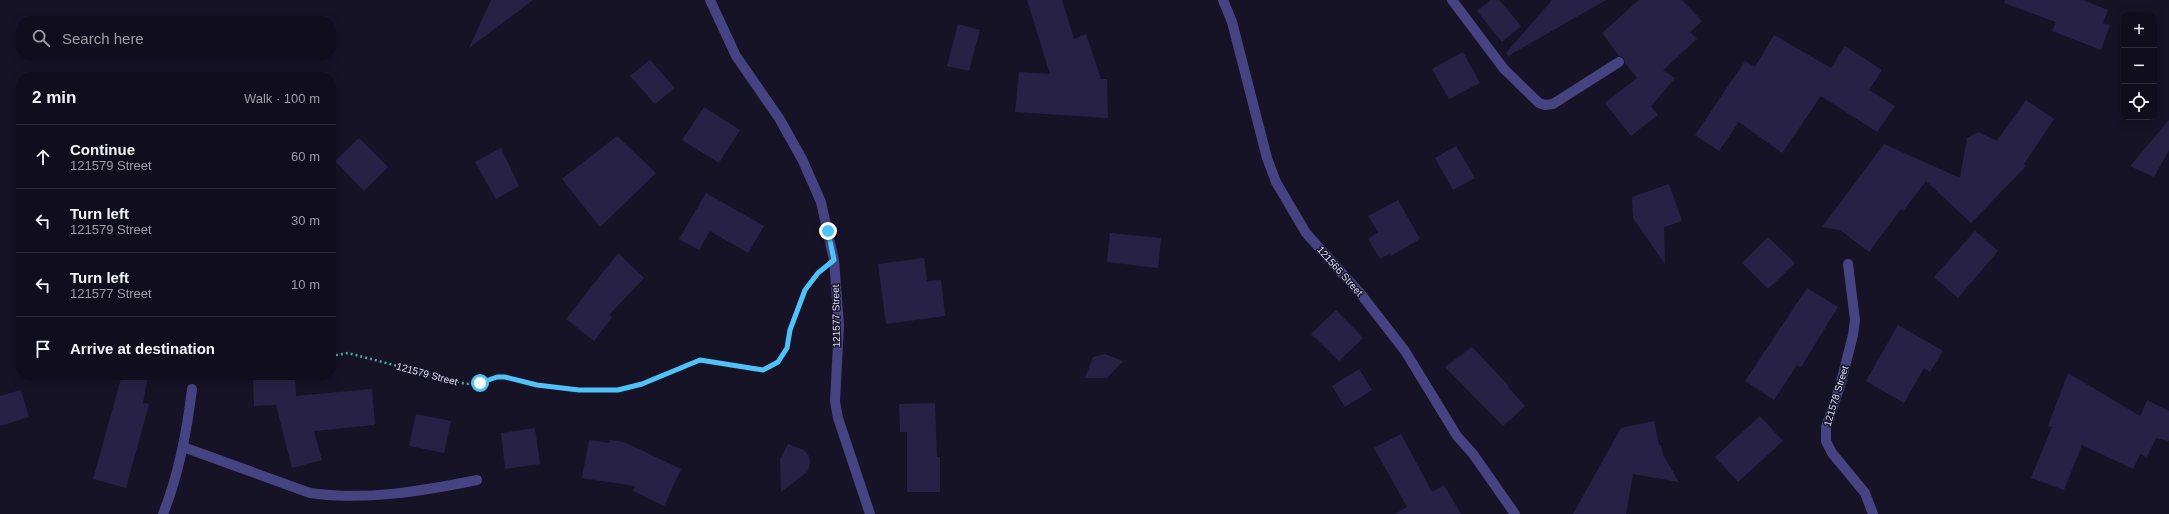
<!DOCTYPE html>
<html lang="en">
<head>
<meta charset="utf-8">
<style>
	:root { --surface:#100e1d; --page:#191726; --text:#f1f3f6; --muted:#9c9ca4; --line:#302e3b }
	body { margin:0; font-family:Helvetica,sans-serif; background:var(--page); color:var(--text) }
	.controls { position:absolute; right:12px; top:12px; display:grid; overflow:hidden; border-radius:8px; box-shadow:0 2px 10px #0003 }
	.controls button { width:36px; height:36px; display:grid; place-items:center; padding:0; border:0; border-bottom:1px solid var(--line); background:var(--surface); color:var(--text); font:20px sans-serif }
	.stop { position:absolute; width:12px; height:12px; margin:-9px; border:3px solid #4fc3f7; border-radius:50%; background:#fff }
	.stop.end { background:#4fc3f7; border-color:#fff; box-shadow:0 1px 4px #0008 }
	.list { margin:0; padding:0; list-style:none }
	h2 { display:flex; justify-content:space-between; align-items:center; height:52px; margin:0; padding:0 16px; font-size:17px }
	h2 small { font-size:13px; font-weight:400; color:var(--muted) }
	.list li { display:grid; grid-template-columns:26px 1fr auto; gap:12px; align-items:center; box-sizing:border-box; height:64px; padding:0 16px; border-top:1px solid var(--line) }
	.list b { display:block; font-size:15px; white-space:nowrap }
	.list p { margin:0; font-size:13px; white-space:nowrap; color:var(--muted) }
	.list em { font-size:13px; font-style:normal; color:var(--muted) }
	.icon { flex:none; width:22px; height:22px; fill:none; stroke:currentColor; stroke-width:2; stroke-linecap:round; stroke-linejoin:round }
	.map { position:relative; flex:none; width:2169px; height:514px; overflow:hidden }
	.search { position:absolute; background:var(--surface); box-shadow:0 2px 10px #0003; left:16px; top:16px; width:320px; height:44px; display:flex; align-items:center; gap:10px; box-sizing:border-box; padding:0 14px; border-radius:16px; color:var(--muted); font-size:15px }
	.panel { position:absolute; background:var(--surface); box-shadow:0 2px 10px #0003; left:16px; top:72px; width:320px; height:308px; border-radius:16px }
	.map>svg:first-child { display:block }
	.building { fill:#282146 }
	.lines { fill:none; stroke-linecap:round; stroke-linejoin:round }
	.path { stroke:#3dafa9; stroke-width:2.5; stroke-dasharray:2 3; stroke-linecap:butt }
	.minor { stroke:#454381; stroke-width:10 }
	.route { stroke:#4fc3f7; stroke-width:5 }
	.labels { text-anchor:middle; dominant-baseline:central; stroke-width:3; stroke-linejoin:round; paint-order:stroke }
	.street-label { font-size:10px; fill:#e0ddfc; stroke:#161327 }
</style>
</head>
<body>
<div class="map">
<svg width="2169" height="514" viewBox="0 0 2169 514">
	<rect width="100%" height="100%" fill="#161327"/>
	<g class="building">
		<polygon points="491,0 533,0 469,48"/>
		<polygon points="1027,0 1062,0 1074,39 1086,34 1101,79 1107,79 1108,118 1015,112 1019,72 1050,74"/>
		<polygon points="1491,0 1499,0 1521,26 1502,42 1477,11"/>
		<polygon points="1552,0 1606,0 1508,56 1506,53"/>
		<polygon points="1639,0 1682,0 1702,21 1690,32 1697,39 1663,70 1675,78 1651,106 1658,115 1631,136 1605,103 1637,78 1625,63 1624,58 1619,56 1602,33"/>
		<polygon points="2005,0 2083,0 2108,10 2103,23 2110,25 2101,50 2052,31 2056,22 2004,3"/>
		<polygon points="958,24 980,30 969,71 947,66"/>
		<polygon points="1774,35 1831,68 1845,46 1882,70 1869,90 1895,106 1877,132 1821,96 1782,153 1739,122 1719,151 1695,135 1745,61 1755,67"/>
		<polygon points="1463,52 1480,83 1449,99 1432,69"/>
		<polygon points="650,60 675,88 655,104 630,76"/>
		<polygon points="2026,100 2054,119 2024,164 2026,166 1971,223 1926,181 1903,211 1901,209 1869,252 1840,230 1822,227 1884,144 1960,178 1967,138 1978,132 1997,141"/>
		<polygon points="704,107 740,130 719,163 682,140"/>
		<polygon points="2169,120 2169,150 2154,177 2130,166"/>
		<polygon points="617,136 656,173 600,227 562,179"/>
		<polygon points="359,138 388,167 364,191 335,161"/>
		<polygon points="1456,146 1475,178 1453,190 1435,158"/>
		<polygon points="501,148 519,186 496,199 475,162"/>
		<polygon points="1669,184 1682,221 1664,227 1665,264 1633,218 1632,197"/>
		<polygon points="706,193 764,226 748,253 710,231 699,250 679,239"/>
		<polygon points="1398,200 1420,239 1391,256 1390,253 1380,259 1368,239 1378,232 1368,216"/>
		<polygon points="1975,231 1998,251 1958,298 1934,277"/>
		<polygon points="1110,233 1161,238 1158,268 1107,262"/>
		<polygon points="1768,237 1795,263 1768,289 1742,263"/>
		<polygon points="618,253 644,278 609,315 612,317 594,341 566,319"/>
		<polygon points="924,258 927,281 941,280 945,316 886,324 878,264"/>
		<polygon points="1807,288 1838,307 1801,367 1797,365 1774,400 1745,381"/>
		<polygon points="1336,310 1363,338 1339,361 1311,334"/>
		<polygon points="1898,325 1943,351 1930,372 1924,368 1904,403 1866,381"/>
		<polygon points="1472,347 1509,386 1508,387 1525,406 1503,426 1445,367"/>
		<polygon points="1105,354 1123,361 1107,378 1085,378 1093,357"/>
		<polygon points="1359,369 1372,390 1345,407 1332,386"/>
		<polygon points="2068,373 2140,416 2147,400 2169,411 2169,441 2156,438 2147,457 2140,454 2133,469 2082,445 2064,490 2031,478 2052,427 2048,426"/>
		<polygon points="122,375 148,375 143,403 149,404 126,488 93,479"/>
		<polygon points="295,376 296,396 372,389 375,425 314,431 322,460 292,468 276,405 254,406 253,378"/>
		<polygon points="21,390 29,417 0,426 0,396"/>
		<polygon points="935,403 937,457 940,457 940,492 907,492 907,432 900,432 899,404"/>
		<polygon points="416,414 451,421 444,453 409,446"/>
		<polygon points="1760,416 1783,441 1738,482 1715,457"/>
		<polygon points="1654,421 1659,445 1661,445 1663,455 1679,482 1633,474 1626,514 1573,514 1621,428"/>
		<polygon points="535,428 540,464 505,469 501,433"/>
		<polygon points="1401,434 1432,492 1444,485 1461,514 1395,514 1407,507 1374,448"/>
		<polygon points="589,440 610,443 610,440 624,442 681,469 664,506 633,491 635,486 582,478"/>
		<polygon points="788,444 804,450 809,456 810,462 808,471 781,492 780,459"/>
	</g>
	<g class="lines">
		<polyline class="path" points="331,356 348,353 466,384 480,383 497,377 505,377 537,385 579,390 618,390 642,384 700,361 763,370 778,362 787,348 790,330 805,290 814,278"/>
		<g class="minor">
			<polyline points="710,0 736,56 779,118 802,159 821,202 834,260 839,325 835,401 838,418 870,514"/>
			<polyline points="1223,0 1232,22 1267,158 1276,182 1306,233 1360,293 1405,351 1457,436 1473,454 1515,514"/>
			<polyline points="1452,0 1504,69 1539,103 1545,105 1553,104 1619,62"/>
			<polyline points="1848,264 1855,320 1853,335 1840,386 1826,427 1826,441 1832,453 1865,493 1873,514"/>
			<path d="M183,447L310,493C366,501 423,491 477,480"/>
			<path d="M163,514C179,474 187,431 192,389"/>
		</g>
	</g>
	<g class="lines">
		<polyline class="route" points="480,383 497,377 505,377 537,385 579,390 618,390 642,384 700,360 763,370 778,362 787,348 790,330 805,290 818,273 834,260 828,231"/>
	</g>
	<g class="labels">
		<g class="street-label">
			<text transform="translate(1340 271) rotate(48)">121566 Street</text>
			<text transform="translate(836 316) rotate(-91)">121577 Street</text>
			<text transform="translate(427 374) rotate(15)">121579 Street</text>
			<text transform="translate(1836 396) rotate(-73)">121578 Street</text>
		</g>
	</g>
</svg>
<div class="controls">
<button>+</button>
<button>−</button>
<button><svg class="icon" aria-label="locate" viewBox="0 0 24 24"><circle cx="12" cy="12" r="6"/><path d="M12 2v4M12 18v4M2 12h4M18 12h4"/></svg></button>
</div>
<div class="stop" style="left:480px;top:383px"></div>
<div class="stop end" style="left:828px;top:231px"></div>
<div class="search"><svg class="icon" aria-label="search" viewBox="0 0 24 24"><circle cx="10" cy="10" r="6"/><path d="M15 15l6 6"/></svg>Search here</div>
<section class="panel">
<h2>2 min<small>Walk · 100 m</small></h2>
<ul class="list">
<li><svg class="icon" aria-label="ahead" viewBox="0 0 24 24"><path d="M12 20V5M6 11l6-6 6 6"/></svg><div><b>Continue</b><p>121579 Street</p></div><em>60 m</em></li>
<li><svg class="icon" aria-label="left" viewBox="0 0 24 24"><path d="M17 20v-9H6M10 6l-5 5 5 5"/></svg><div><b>Turn left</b><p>121579 Street</p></div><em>30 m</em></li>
<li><svg class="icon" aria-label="left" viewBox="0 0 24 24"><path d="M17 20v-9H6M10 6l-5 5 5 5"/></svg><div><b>Turn left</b><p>121577 Street</p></div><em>10 m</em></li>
<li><svg class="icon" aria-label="arrive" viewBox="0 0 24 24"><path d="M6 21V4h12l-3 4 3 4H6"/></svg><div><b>Arrive at destination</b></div></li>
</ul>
</section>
</div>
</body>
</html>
